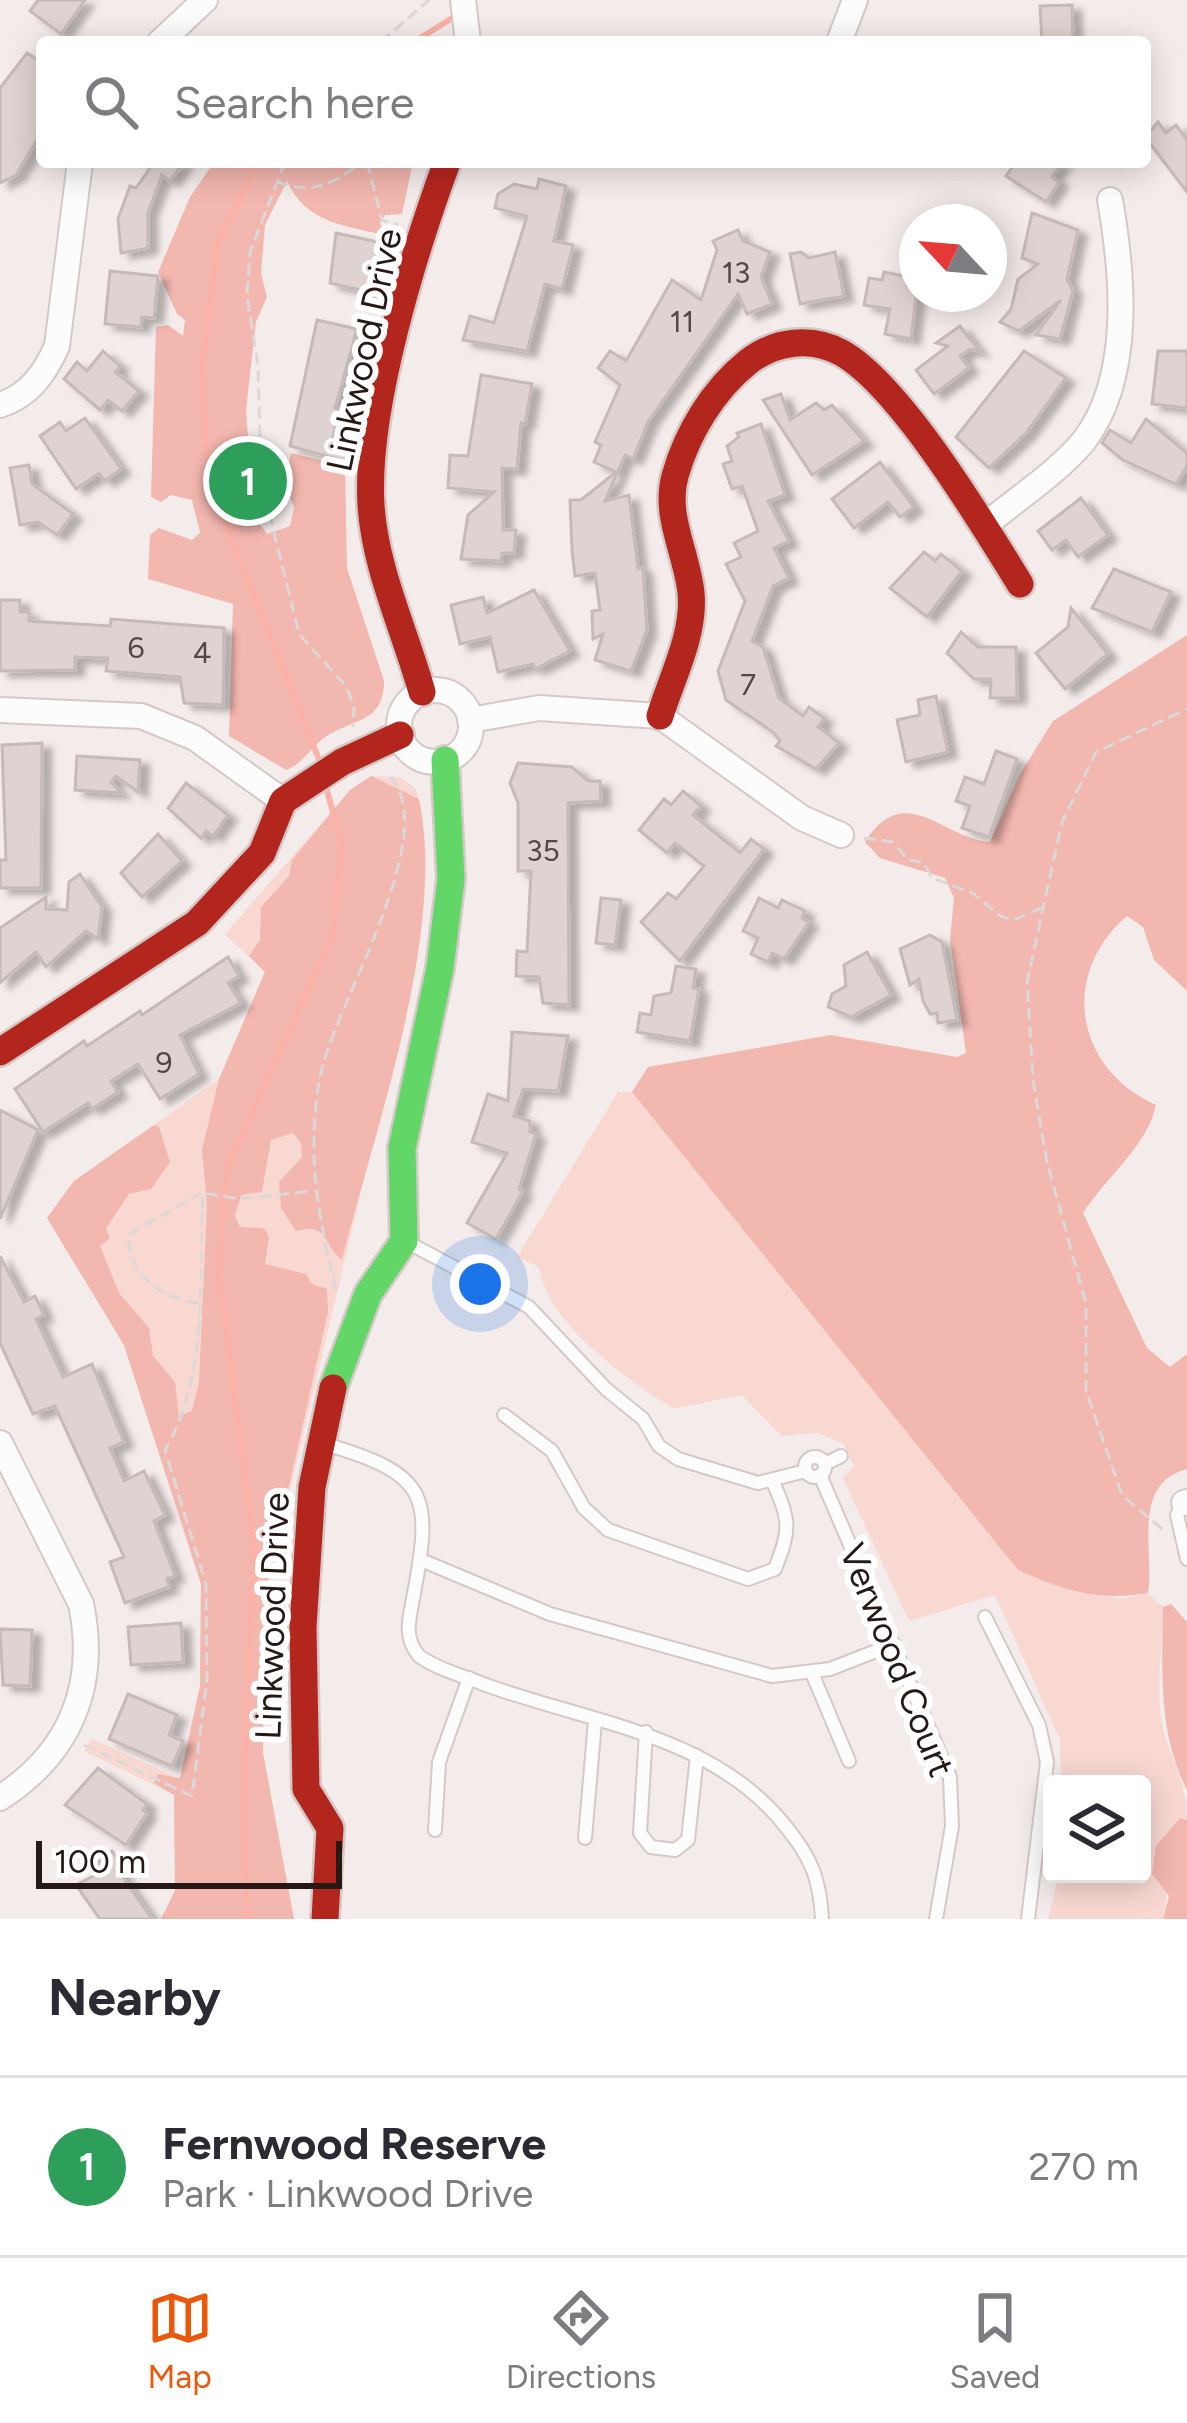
<!DOCTYPE html>
<html lang="en">
<head>
<meta charset="utf-8">
<style>
	:root { --surface:#fff; --page:#f2f2f3; --text:#2b2b33; --muted:#7c7c81; --line:#e1e1e2; --accent:#ea580c }
	body { margin:0; font-family:Figtree,sans-serif; background:var(--page); color:var(--text) }
	.controls { position:absolute; right:36px; bottom:36px; display:grid; overflow:hidden; border-radius:12px; box-shadow:0 6px 30px #0003 }
	.controls button { width:108px; height:108px; display:grid; place-items:center; padding:0; border:0; border-bottom:3px solid var(--line); background:var(--surface); color:var(--text); font:60px sans-serif }
	.compass { position:absolute; left:899px; top:204px; width:108px; height:108px; border-radius:50%; background:var(--surface); box-shadow:0 6px 30px #0003; rotate:296deg }
	.scale { position:absolute; left:36px; bottom:30px; width:306px; box-sizing:border-box; padding-left:12px; border:6px solid #261815; border-top:0; font-size:33px; line-height:42px; white-space:nowrap; color:#261815; -webkit-text-stroke:9px #fff; paint-order:stroke }
	.you { position:absolute; left:480px; top:1284px; width:42px; height:42px; margin:-30px; border:9px solid #fff; border-radius:50%; background:#1a73e8; box-shadow:0 0 0 18px #1a73e833 }
	.badge { display:grid; place-items:center; width:78px; height:78px; border-radius:50%; background:var(--accent); color:#fff; font-size:39px; font-weight:700 }
	.pin { position:absolute; translate:-50% -50%; border:6px solid #fff; box-shadow:0 3px 12px #0006 }
	.list { margin:0; padding:0; list-style:none }
	h2 { display:flex; justify-content:space-between; align-items:center; height:156px; margin:0; padding:0 48px; font-size:51px }
	h2 small { font-size:39px; font-weight:400; color:var(--muted) }
	.list li { display:grid; grid-template-columns:78px 1fr auto; gap:36px; align-items:center; box-sizing:border-box; height:180px; padding:0 48px; border-top:3px solid var(--line) }
	.list b { display:block; font-size:45px; white-space:nowrap }
	.list p { margin:0; font-size:39px; white-space:nowrap; color:var(--muted) }
	.list em { font-size:39px; font-style:normal; color:var(--muted) }
	.icon { flex:none; width:66px; height:66px; fill:none; stroke:currentColor; stroke-width:2; stroke-linecap:round; stroke-linejoin:round }
	.map { position:relative; flex:none; width:1187px; height:1919px; overflow:hidden }
	.search { position:absolute; background:var(--surface); box-shadow:0 6px 30px #0003; left:36px; right:36px; top:36px; height:132px; display:flex; align-items:center; gap:30px; box-sizing:border-box; padding:0 42px; border-radius:12px; color:var(--muted); font-size:45px }
	.sheet { height:336px; background:var(--surface) }
	nav { display:flex; justify-content:space-around; align-items:center; box-sizing:border-box; height:168px; border-top:3px solid var(--line); background:var(--surface); font-size:33px; color:var(--muted) }
	nav a { display:grid; justify-items:center; gap:6px }
	nav .on { color:var(--accent) }
	.map>svg:first-child { display:block }
	.green { fill:#f9d8d2 }
	.forest { fill:#f2b7af }
	.lines { fill:none; stroke-linecap:round; stroke-linejoin:round }
	.stream { stroke:#fbb2a8; stroke-width:6 }
	.building { fill:#dfd3d1; stroke:#c6bab8; stroke-width:3; filter:url(#shadow) }
	.lane-casing { stroke:#d5c9c7; stroke-width:16 }
	.street-casing { stroke:#d5c9c7; stroke-width:28 }
	.fast-casing { stroke:#d5c9c7; stroke-width:32 }
	.jam-casing { stroke:#d5c9c7; stroke-width:32 }
	.path { stroke:#dbd8d7; stroke-width:3; stroke-dasharray:12 6; stroke-linecap:butt }
	.lane { stroke:#fdfcfc; stroke-width:12 }
	.street { stroke:#fdfcfc; stroke-width:24 }
	.fast { stroke:#63d668; stroke-width:27 }
	.jam { stroke:#b3261e; stroke-width:27 }
	.labels { text-anchor:middle; dominant-baseline:central; stroke-width:12; stroke-linejoin:round; paint-order:stroke }
	.number-label { font-size:30px; fill:#544744 }
	.street-label { font-size:36px; fill:#261815; stroke:#fff }
</style>
</head>
<body>
<div class="map">
<svg width="1187" height="1919" viewBox="0 0 1187 1919">
	<defs>
		<filter id="shadow"><feDropShadow dx="9" dy="5.5" stdDeviation="3" flood-color="#0004"/></filter>
	</defs>
	<rect width="100%" height="100%" fill="#f4ecea"/>
	<g class="green">
		<path d="M371,776L400,777L416,789C430,851 422,908 414,971L264,1598L263,1753L294,1919H161L175,1891L174,1795L84,1751L92,1739L180,1779L200,1686L201,1584L124,1345L47,1218L74,1181L219,1079L265,972L225,934L350,790Z"/>
		<path d="M618,1092H632L1018,1570L1119,1599L1148,1593L1163,1607C1163,1648 1153,1701 1166,1740C1177,1770 1187,1788 1187,1820L1179,1818L1163,1919H1048L1059,1874H1142V1784H1061L1060,1740L995,1595L909,1621L843,1478L854,1466L844,1444L818,1433L781,1436L742,1395L674,1409C628,1380 547,1324 539,1267L517,1257Z"/>
	</g>
	<g class="forest">
		<path d="M214,162H413L402,214L385,215L380,223L385,235C344,226 305,222 287,181L265,225L261,273L267,297L256,322L246,410L254,516L267,534L290,526L294,508L285,484L291,453L345,466L347,568L384,681C384,724 352,718 324,738C310,748 303,764 286,770L229,736L233,604L148,579L150,535L159,528L192,540L200,533L192,500L171,495L161,502L151,497L156,327L168,325L183,336L185,320L177,314L158,272L190,197Z"/>
		<path d="M1187,635V991L1154,960L1143,927L1127,916C1059,974 1075,1069 1156,1105C1149,1143 1106,1178 1083,1213L1147,1348L1170,1367L1187,1354V1469C1130,1484 1155,1554 1148,1593C1099,1602 1062,1590 1018,1570L632,1092L648,1067L831,1035L957,1057L966,1053L950,939L954,898L945,878L880,858L865,842C905,779 943,839 990,842L1020,774L1053,721Z"/>
		<path d="M371,776L419,799C447,931 375,1128 342,1260C321,1244 330,1222 296,1231L281,1208L279,1182L302,1157L301,1143L293,1133L271,1140L262,1192L241,1195L235,1216L240,1227L264,1228L269,1237L265,1264L306,1274L312,1284L327,1289L328,1312L264,1599L263,1753L294,1919H161L175,1891L174,1795L154,1783L158,1774L180,1778L200,1686L201,1584L124,1345L47,1218L74,1181L154,1125L159,1127L170,1162L151,1189L129,1194L106,1228L110,1238L100,1246L119,1293L149,1328L153,1356L175,1382L179,1416L192,1411L199,1382L207,1204L202,1150L219,1079L265,972L249,956L260,940L261,907L289,876L292,860L350,790Z"/>
		<path d="M1171,1604L1187,1622V1790C1158,1733 1162,1671 1163,1607Z"/>
		<polygon points="1180,1818 1187,1820 1187,1919 1163,1919 1169,1896 1152,1874 1156,1846"/>
	</g>
	<g class="lines">
		<g class="stream">
			<polyline points="414,42 457,15"/>
			<polyline points="259,162 217,245 202,368 207,477 320,762"/>
			<polyline points="247,1919 243,1811 254,1545 219,1276 227,1168 332,937 342,845 326,787"/>
		</g>
	</g>
	<g class="building">
		<polygon points="38,0 85,0 61,34 30,11"/>
		<polygon points="1072,5 1073,42 1042,42 1040,6"/>
		<polygon points="27,53 42,63 42,131 16,175 0,183 0,88"/>
		<polygon points="1158,122 1166,133 1176,125 1187,140 1187,192 1145,137"/>
		<polygon points="142,162 184,162 170,181 162,175 148,212 148,248 121,253 118,219 130,186 136,188 150,168"/>
		<polygon points="1016,162 1062,162 1052,177 1059,182 1046,202 1006,176"/>
		<polygon points="539,179 566,186 554,241 573,245 562,289 545,284 527,351 463,340 470,316 494,323 527,216 495,208 498,194 514,184 537,189"/>
		<polygon points="1032,213 1078,230 1067,279 1073,291 1060,339 1036,335 1061,300 1019,331 1000,322 1011,309 1018,279 1038,264 1022,258"/>
		<polygon points="738,230 743,241 770,252 761,277 772,304 747,314 738,294 648,422 633,459 625,455 605,501 629,495 638,569 643,568 647,630 631,671 595,660 603,634 593,639 592,611 600,610 595,573 575,576 572,550 570,500 581,500 616,472 594,462 601,445 595,442 620,385 598,368 610,351 626,361 672,280 701,300 717,250 713,241"/>
		<polygon points="336,233 382,243 375,271 388,273 383,295 330,283"/>
		<polygon points="801,252 809,258 835,252 844,296 800,304 790,254"/>
		<polygon points="110,271 158,276 154,318 142,317 141,327 105,324"/>
		<polygon points="884,272 909,277 907,285 917,287 911,339 885,334 890,309 864,305 869,278 882,280"/>
		<polygon points="317,320 357,329 335,408 340,409 333,437 350,442 345,461 290,446"/>
		<polygon points="960,326 979,351 970,349 960,356 969,368 934,394 916,370 948,346 936,343"/>
		<polygon points="103,351 120,366 115,372 139,391 122,411 108,400 100,410 64,379 77,362 87,371"/>
		<polygon points="1024,351 1066,378 1026,433 989,468 956,437"/>
		<polygon points="1158,351 1187,351 1187,408 1152,404"/>
		<polygon points="481,375 532,384 525,424 521,423 517,469 502,468 503,530 516,530 514,553 502,553 501,561 461,559 468,515 494,492 448,488 450,455 468,456"/>
		<polygon points="781,394 790,420 816,403 824,410 832,405 864,441 812,475 763,400"/>
		<polygon points="85,418 121,469 105,481 99,473 76,489 40,436 60,422 66,431"/>
		<polygon points="1146,419 1187,453 1187,466 1176,484 1123,460 1102,443 1110,430 1131,443"/>
		<polygon points="761,424 785,495 768,501 789,541 774,548 789,578 773,586 752,641 763,647 779,698 803,716 809,707 824,718 818,727 839,743 816,769 776,746 780,741 773,732 726,700 718,671 745,601 726,564 741,557 734,543 758,531 742,486 732,489 723,464 732,461 727,446 739,437 737,433"/>
		<polygon points="880,462 914,507 900,517 888,502 854,528 832,499"/>
		<polygon points="29,465 32,484 73,514 57,535 38,522 20,525 10,468"/>
		<polygon points="1081,498 1108,535 1078,557 1066,540 1052,550 1038,531"/>
		<polygon points="924,552 935,561 941,554 962,571 927,617 890,588"/>
		<polygon points="1114,569 1171,592 1152,632 1092,608"/>
		<polygon points="534,590 570,651 535,669 533,664 498,672 490,637 460,644 451,605 483,597 487,613"/>
		<polygon points="0,600 20,600 20,612 29,612 29,621 110,626 111,619 224,628 223,705 184,703 180,677 106,671 108,658 75,657 75,670 0,671"/>
		<polygon points="1071,608 1108,654 1065,689 1036,653 1068,627"/>
		<polygon points="961,632 978,647 1016,647 1017,698 990,698 991,679 974,679 947,653"/>
		<polygon points="936,696 948,752 906,762 897,720 920,715 918,700"/>
		<polygon points="42,743 41,888 0,888 0,860 6,860 2,745"/>
		<polygon points="996,751 1017,759 989,837 962,828 970,806 956,801 965,777 984,784"/>
		<polygon points="77,756 140,760 138,792 116,776 111,782 121,793 75,790"/>
		<polygon points="518,763 572,767 588,781 600,781 601,801 568,803 569,1005 543,1003 539,977 516,976 517,951 527,952 531,871 518,871 518,803 510,783"/>
		<polygon points="186,783 228,815 213,836 206,831 201,838 168,808"/>
		<polygon points="683,791 701,806 693,815 740,853 751,839 764,849 680,961 641,922 668,893 676,899 704,866 675,843 667,853 639,830 664,799 671,805"/>
		<polygon points="158,834 182,861 142,897 121,873"/>
		<polygon points="80,874 102,907 98,939 86,931 46,967 36,952 0,983 0,928 46,897 46,909 67,910 69,882"/>
		<polygon points="601,898 621,900 615,945 596,943"/>
		<polygon points="759,898 778,908 782,900 805,911 802,918 809,922 784,959 772,953 768,962 751,954 758,938 743,931"/>
		<polygon points="930,935 942,942 957,1020 938,1023 937,1013 930,1014 923,1001 919,979 910,985 900,949"/>
		<polygon points="867,952 891,995 851,1017 828,1007 832,994 846,986 844,965"/>
		<polygon points="228,957 239,976 228,983 241,1003 180,1035 199,1074 160,1099 138,1064 111,1081 118,1092 92,1109 88,1103 43,1132 15,1089 84,1041 87,1046 140,1011 142,1015"/>
		<polygon points="676,966 696,969 693,988 699,989 690,1041 637,1032 640,1013 651,1015 654,996 671,993"/>
		<polygon points="512,1032 568,1036 558,1091 523,1089 514,1116 530,1121 530,1132 536,1134 519,1189 523,1191 496,1239 467,1223 507,1153 472,1142 488,1094 508,1101"/>
		<polygon points="0,1110 38,1130 0,1219"/>
		<polygon points="0,1256 24,1302 35,1296 44,1315 36,1319 63,1377 92,1364 124,1442 110,1448 124,1481 144,1471 165,1515 154,1521 175,1576 167,1579 169,1587 125,1603 110,1562 124,1557 55,1406 33,1414 0,1343"/>
		<polygon points="181,1623 183,1662 131,1665 128,1627"/>
		<polygon points="0,1629 32,1630 30,1686 3,1685"/>
		<polygon points="128,1694 177,1715 169,1735 183,1741 172,1766 109,1739"/>
		<polygon points="98,1768 147,1804 143,1810 147,1813 126,1845 65,1805"/>
		<polygon points="112,1851 126,1868 120,1873 152,1919 100,1919 76,1885 103,1871 97,1863"/>
	</g>
	<g class="lines">
		<g class="lane-casing">
			<g id="lane">
				<polyline points="405,1241 529,1307 606,1389 643,1419 659,1446 678,1459 758,1483 806,1471"/>
				<path d="M504,1415L552,1451L584,1508L608,1530L748,1579L775,1569C791,1528 790,1521 773,1482"/>
				<path d="M322,1443C431,1475 433,1494 412,1604C408,1624 405,1639 419,1656C439,1670 464,1676 486,1685C591,1723 715,1735 787,1828C812,1859 820,1880 822,1919"/>
				<circle cx="815" cy="1467" r="10"/>
				<polyline points="825,1464 841,1456"/>
				<polyline points="820,1475 950,1777 952,1826 936,1919"/>
				<polyline points="1184,1503 1177,1515 1187,1559"/>
				<polyline points="421,1560 550,1614 772,1676 830,1669 894,1644"/>
				<polyline points="985,1617 1039,1725 1047,1762 1028,1919"/>
				<polyline points="812,1673 849,1761"/>
				<polyline points="646,1732 640,1833 651,1847 675,1850 688,1840 697,1756"/>
				<polyline points="435,1830 439,1762 469,1678"/>
				<polyline points="585,1838 595,1721"/>
			</g>
		</g>
		<g class="street-casing">
			<g id="street">
				<polyline points="463,0 468,42"/>
				<polyline points="160,42 205,0"/>
				<polyline points="839,42 855,0"/>
				<path d="M0,405C29,396 45,373 57,346L80,162"/>
				<path d="M984,526C1015,500 1057,473 1083,442C1133,378 1123,274 1110,200"/>
				<circle cx="435" cy="726" r="36"/>
				<polyline points="0,710 141,716 195,738 283,801"/>
				<polyline points="470,720 539,708 660,716 802,818 841,835"/>
				<path d="M0,1443L81,1604C98,1686 70,1753 0,1798"/>
				<polyline points="1184,1503 1187,1502"/>
			</g>
		</g>
		<g class="fast-casing">
			<polyline id="fast" points="333,1388 368,1294 404,1241 402,1148 440,968 451,879 445,760"/>
		</g>
		<g class="jam-casing">
			<g id="jam">
				<path d="M422,692C405,631 375,569 371,505C365,409 414,252 447,162"/>
				<path d="M660,716C672,677 695,634 691,593C687,553 664,516 675,476C687,433 713,390 748,362C775,341 811,336 842,353C901,387 983,524 1020,584"/>
				<polyline points="0,1052 197,923 262,853 283,801 342,762 400,735"/>
				<polyline points="325,1919 330,1828 306,1789 303,1627 312,1487 333,1388"/>
			</g>
		</g>
		<g class="path">
			<polyline points="381,42 429,0"/>
			<polyline points="285,162 250,252 247,296 258,365 261,480 299,634 346,686 354,706 353,727"/>
			<polyline points="367,162 382,220 398,225"/>
			<path d="M276,181C311,196 333,184 362,162"/>
			<polyline points="864,838 893,842 908,860 923,862 932,878 972,893 1002,917 1014,920 1044,907"/>
			<path d="M336,1290C318,1216 307,1160 319,1082C329,1011 450,829 386,772"/>
			<path d="M198,1303C161,1299 129,1275 128,1235L201,1193"/>
			<polyline points="1162,1529 1122,1495 1086,1391 1086,1304 1047,1162 1033,1080 1027,982 1062,822 1096,752 1187,709"/>
			<path d="M84,1745L192,1796L207,1679L206,1584L165,1450C209,1375 199,1277 203,1193L240,1199L312,1191"/>
		</g>
		<use href="#lane" class="lane"/>
		<use href="#street" class="street"/>
		<use href="#fast" class="fast"/>
		<use href="#jam" class="jam"/>
	</g>
	<g class="labels">
		<g class="number-label">
			<text x="736" y="272">13</text>
			<text x="682" y="321">11</text>
			<text x="136" y="647">6</text>
			<text x="202" y="652">4</text>
			<text x="748" y="684">7</text>
			<text x="543" y="850">35</text>
			<text x="164" y="1062">9</text>
		</g>
		<g class="street-label">
			<text transform="translate(364 350) rotate(-78)">Linkwood Drive</text>
			<text transform="translate(272 1616) rotate(-88)">Linkwood Drive</text>
			<text transform="translate(897 1660) rotate(68)">Verwood Court</text>
		</g>
	</g>
</svg>
<div class="controls">
<button><svg class="icon" aria-label="layers" viewBox="0 0 24 24"><path d="M12 4l9 5-9 5-9-5zM3 14l9 5 9-5"/></svg></button>
</div>
<svg class="compass" viewBox="-18 -18 36 36"><path d="M0-13l5 13h-10z" fill="#e53935"/><path d="M0 13l5-13h-10z" fill="#7c7c81"/></svg>
<div class="scale">100 m</div>
<div class="you"></div>
<div class="pin badge" style="left:248px;top:481px;background:#2e9e5b">1</div>
<div class="search"><svg class="icon" aria-label="search" viewBox="0 0 24 24"><circle cx="10" cy="10" r="6"/><path d="M15 15l6 6"/></svg>Search here</div>
</div>
<section class="sheet">
<h2>Nearby<small></small></h2>
<ul class="list">
<li><span class="badge" style="background:#2e9e5b">1</span><div><b>Fernwood Reserve</b><p>Park · Linkwood Drive</p></div><em>270 m</em></li>
</ul>
</section>
<nav>
<a class="on"><svg class="icon" aria-label="map" viewBox="0 0 24 24"><path d="M3 6l6-2 6 2 6-2v14l-6 2-6-2-6 2zM9 4v14M15 6v14"/></svg>Map</a>
<a><svg class="icon" aria-label="directions" viewBox="0 0 24 24"><path d="M12 3l9 9-9 9-9-9zM9 14v-3h6M13 9l2 2-2 2"/></svg>Directions</a>
<a><svg class="icon" aria-label="saved" viewBox="0 0 24 24"><path d="M7 4h10v16l-5-4-5 4z"/></svg>Saved</a>
</nav>
</body>
</html>
